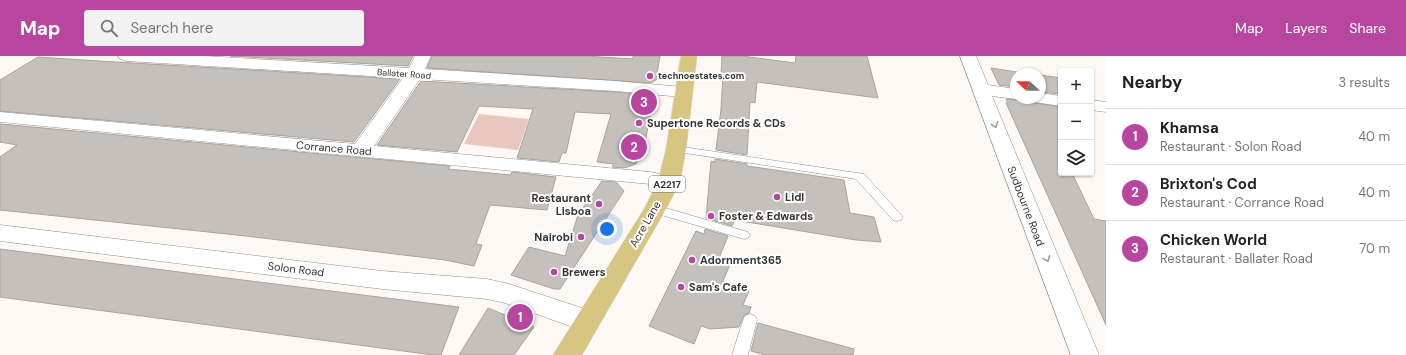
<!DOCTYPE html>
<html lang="en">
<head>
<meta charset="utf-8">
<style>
	:root { --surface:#fff; --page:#f2f2f2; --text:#222; --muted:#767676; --line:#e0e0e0; --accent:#b8459f }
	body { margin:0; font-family:"DM Sans",sans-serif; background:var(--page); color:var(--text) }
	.controls { position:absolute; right:12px; top:12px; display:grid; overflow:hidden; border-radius:4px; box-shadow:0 1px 3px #0004 }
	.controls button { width:36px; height:36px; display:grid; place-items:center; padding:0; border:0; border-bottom:1px solid var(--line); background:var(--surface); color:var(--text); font:20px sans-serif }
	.compass { position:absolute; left:1010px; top:12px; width:36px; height:36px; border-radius:50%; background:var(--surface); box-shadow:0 1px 3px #0004; rotate:292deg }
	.you { position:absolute; left:607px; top:173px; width:14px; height:14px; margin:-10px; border:3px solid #fff; border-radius:50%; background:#1a73e8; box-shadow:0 0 0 6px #1a73e833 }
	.badge { display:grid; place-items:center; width:26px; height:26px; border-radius:50%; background:var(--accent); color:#fff; font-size:13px; font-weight:700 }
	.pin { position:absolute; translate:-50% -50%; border:2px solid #fff; box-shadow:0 1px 4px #0006 }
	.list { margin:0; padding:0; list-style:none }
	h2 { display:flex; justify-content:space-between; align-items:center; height:52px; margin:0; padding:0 16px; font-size:17px }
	h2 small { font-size:13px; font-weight:400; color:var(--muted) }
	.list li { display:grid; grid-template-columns:26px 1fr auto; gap:12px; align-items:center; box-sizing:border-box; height:56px; padding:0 16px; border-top:1px solid var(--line) }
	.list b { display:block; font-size:15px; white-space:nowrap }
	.list p { margin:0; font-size:13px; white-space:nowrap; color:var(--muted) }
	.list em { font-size:13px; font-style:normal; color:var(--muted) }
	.icon { flex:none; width:22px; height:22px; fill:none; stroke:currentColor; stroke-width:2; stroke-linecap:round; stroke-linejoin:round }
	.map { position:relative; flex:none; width:1106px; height:299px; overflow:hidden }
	header { display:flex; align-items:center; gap:24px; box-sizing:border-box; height:56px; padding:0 20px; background:var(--accent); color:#fff }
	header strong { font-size:19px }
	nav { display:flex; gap:22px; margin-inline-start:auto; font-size:14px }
	.search { width:280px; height:36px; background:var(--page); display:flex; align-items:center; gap:10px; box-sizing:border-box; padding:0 14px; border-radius:4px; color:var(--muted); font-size:15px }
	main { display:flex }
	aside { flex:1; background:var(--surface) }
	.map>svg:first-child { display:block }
	.green { fill:#e9c7be }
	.building { fill:#c6c0bc; stroke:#a8a39f }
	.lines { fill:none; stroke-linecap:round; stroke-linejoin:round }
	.lane-casing { stroke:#918d88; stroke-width:1 }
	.street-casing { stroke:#918d88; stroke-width:1 }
	.primary-casing { stroke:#d7d7d6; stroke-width:1 }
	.lane { fill:#fff; fill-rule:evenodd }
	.street { fill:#fff; fill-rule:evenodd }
	.primary { fill:#d6c682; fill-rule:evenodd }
	.oneway { stroke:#9b9a99 }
	.poi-dot { fill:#b8459f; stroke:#fff; stroke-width:1.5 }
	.labels { text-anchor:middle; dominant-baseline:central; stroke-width:4; stroke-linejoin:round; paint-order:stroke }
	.far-street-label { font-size:9px; fill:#373533; stroke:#fff }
	.far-poi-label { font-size:9px; font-weight:bold; fill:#373533; stroke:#fff; text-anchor:start }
	.shield { fill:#fff; stroke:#737270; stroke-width:1 }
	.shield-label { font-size:10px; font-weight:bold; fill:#373533 }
	.poi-label { font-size:11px; font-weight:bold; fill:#373533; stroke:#fff; text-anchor:start }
	.street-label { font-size:11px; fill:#373533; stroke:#fff }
</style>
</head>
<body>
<header>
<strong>Map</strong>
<div class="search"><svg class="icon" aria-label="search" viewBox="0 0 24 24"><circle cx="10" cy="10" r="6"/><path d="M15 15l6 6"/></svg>Search here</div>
<nav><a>Map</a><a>Layers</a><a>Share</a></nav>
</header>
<main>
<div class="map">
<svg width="1106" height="299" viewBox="0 0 1106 299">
	<rect width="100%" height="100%" fill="#fdf8f3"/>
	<polygon class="green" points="479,58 529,63 518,94 464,88"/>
	<g class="building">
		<polygon points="230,0 413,0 408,10"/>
		<polygon points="432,0 585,0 633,3 633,0 660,0 656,24 651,27 427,12"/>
		<polygon points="722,0 742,0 795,7 796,0 867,0 878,42 757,26 755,47 750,46 747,99 716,94 721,53 723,20 721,20"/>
		<polygon points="38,1 83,4 400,23 354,86 0,55 0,24"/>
		<polygon points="991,12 1023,17 1034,18 1016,18 1016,31 999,29"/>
		<polygon points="1040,19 1061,22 1061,38 1040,36"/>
		<polygon points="421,25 615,36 648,39 653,43 646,82 636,108 624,112 612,111 614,108 597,106 611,58 575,56 566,97 562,97 559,106 517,102 533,53 479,50 457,96 377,89"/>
		<polygon points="1022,42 1030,42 1034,47 1061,51 1061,117 1072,117 1094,163 1106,165 1106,269 1006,47 1008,47 1006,43 1016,44"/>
		<polygon points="0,68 450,110 448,113 511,119 512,116 556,121 547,154 490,149 476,188 482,189 474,210 445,204 246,180 0,154 0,101 17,89 0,86"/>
		<polygon points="715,103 747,108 747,110 844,124 850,157 874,161 881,186 856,184 735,164 732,170 706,162 711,105 715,106"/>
		<polygon points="602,125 616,126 624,135 560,233 554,233 511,219 529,191 565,200 578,159"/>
		<polygon points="705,173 728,180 719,202 731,206 723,225 749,235 743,249 751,251 749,257 744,259 739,271 710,273 701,270 694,288 649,270 696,175 704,178"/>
		<polygon points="0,193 195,218 459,251 441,299 433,299 0,241"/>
		<polygon points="488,252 534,271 514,299 459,299"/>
		<polygon points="758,267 854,293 853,299 765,299 751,295"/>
	</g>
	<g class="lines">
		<g class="lane-casing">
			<g id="lane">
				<polygon points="676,90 864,118 903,161 901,164 897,165 893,164 856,123 672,95 671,93"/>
				<polygon points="655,149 748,176 750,179 748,182 744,183 651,156 649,153 651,150"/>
				<polygon points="750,258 755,260 757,264 748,299 732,299 743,264 745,260"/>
			</g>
		</g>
		<g class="street-casing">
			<g id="street">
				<polygon points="118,0 204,0 409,12 415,0 431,0 425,13 615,25 683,31 689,32 692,36 689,40 683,41 615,35 420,23 374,90 650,116 676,121 680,126 676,131 669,133 650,128 0,66 0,56 355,88 403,22 126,5 120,3"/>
				<polygon points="960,0 976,0 988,29 1016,33 1016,42 1021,42 1016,43 992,40 1099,299 1071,299"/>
				<polygon points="1040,37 1061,40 1061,50 1034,46 1031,42 1040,42"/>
				<polygon points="1091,44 1106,46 1106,56 1091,54"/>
				<polygon points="0,169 382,215 487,223 509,228 597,257 600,265 597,273 587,276 505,247 487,243 382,233 0,185"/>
			</g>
		</g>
		<g class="primary-casing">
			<polygon id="primary" points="681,0 697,0 686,93 680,126 666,153 582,299 553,299 644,153 658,126 666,93"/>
		</g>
		<use href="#lane" class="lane"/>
		<use href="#street" class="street"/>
		<use href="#primary" class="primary"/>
	</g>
	<defs><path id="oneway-chevron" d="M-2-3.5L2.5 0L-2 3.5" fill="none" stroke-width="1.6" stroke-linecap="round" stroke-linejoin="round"/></defs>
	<g class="oneway">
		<use href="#oneway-chevron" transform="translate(995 69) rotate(69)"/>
		<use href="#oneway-chevron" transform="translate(1047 203) rotate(69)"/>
	</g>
	<g class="poi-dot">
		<circle cx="650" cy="20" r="4"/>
		<circle cx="639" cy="67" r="4"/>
		<circle cx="777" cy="141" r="4"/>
		<circle cx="599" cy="148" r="4"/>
		<circle cx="711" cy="160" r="4"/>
		<circle cx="581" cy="181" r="4"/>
		<circle cx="692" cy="204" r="4"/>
		<circle cx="554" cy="216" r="4"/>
		<circle cx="681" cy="231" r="4"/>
	</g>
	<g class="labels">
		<g class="far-street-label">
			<text transform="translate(404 18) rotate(4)">Ballater Road</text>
		</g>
		<g class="far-poi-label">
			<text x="658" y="20">technoestates.com</text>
		</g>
		<rect class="shield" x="649" y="120" width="36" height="16" rx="3"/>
		<g class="shield-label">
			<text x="667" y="128">A2217</text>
		</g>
		<g class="poi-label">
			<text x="647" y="67">Supertone Records &amp; CDs</text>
			<text x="785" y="141">Lidl</text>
			<text x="591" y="142" text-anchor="end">Restaurant<tspan x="591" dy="13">Lisboa</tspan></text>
			<text x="719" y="160">Foster &amp; Edwards</text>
			<text x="573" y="181" text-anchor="end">Nairobi</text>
			<text x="700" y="204">Adornment365</text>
			<text x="562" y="216">Brewers</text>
			<text x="689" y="231">Sam's Cafe</text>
		</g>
		<g class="street-label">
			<text transform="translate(334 92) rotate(5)">Corrance Road</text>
			<text transform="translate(1026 150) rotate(69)">Sudbourne Road</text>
			<text transform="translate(645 168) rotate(-60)">Acre Lane</text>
			<text transform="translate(296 213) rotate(7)">Solon Road</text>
		</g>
	</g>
</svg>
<div class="controls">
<button>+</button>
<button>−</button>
<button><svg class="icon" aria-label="layers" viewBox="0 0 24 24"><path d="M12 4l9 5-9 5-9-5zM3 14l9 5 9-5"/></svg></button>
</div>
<svg class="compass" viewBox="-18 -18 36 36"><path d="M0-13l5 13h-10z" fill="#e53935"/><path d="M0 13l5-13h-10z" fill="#767676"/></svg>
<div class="you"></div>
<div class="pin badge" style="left:520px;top:261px">1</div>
<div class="pin badge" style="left:634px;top:91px">2</div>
<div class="pin badge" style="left:644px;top:46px">3</div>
</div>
<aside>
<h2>Nearby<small>3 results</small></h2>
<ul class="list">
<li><span class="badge">1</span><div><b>Khamsa</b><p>Restaurant · Solon Road</p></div><em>40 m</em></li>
<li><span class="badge">2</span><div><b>Brixton's Cod</b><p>Restaurant · Corrance Road</p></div><em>40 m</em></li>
<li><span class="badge">3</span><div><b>Chicken World</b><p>Restaurant · Ballater Road</p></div><em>70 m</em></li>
</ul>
</aside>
</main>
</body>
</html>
